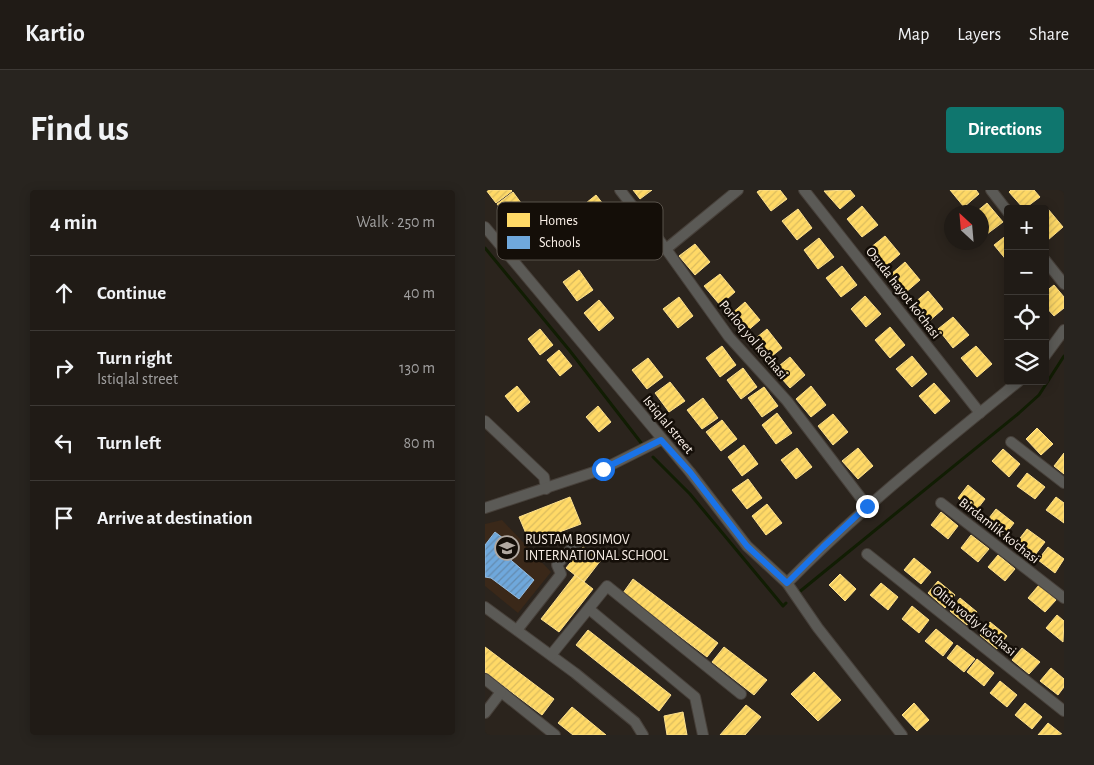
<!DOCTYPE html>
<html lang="en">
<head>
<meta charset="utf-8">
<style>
	:root { --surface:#201b16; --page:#28241f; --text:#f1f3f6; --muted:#a2a1a1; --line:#3d3935; --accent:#0f766e }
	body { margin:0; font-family:"Alegreya Sans",sans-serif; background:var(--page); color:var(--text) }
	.controls { position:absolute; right:15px; top:15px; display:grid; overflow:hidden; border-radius:5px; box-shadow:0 2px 12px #0003 }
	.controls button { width:45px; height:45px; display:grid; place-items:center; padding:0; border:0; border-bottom:1px solid var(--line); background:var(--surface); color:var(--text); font:25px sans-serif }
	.compass { position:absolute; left:459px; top:15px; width:45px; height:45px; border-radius:50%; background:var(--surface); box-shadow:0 2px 12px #0003; rotate:334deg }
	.stop { position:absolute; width:15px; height:15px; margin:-11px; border:4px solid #1a73e8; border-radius:50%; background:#fff }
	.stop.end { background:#1a73e8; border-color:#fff; box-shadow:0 1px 5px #0008 }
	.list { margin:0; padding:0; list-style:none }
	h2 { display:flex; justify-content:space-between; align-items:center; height:65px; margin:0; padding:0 20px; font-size:21px }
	h2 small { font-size:16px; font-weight:400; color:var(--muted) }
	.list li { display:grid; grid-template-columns:32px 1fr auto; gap:15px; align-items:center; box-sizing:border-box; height:75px; padding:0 20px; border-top:1px solid var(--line) }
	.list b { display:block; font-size:19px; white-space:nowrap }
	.list p { margin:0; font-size:16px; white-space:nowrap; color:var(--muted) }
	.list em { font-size:16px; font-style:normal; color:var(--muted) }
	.icon { flex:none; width:28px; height:28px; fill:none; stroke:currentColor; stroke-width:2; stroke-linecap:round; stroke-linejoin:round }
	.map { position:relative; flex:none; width:579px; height:545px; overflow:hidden; border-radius:5px }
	header { display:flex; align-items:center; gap:30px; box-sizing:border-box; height:70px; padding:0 25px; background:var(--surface); border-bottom:1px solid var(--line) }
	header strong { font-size:24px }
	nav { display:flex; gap:28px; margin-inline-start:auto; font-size:18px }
	.intro { display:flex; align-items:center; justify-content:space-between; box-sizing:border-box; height:120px; padding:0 30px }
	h1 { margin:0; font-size:35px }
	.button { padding:12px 22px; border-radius:5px; background:var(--accent); color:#fff; font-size:18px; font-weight:700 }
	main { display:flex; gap:30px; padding:0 30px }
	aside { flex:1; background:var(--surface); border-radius:5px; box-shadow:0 2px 12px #0003 }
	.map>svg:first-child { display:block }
	.built { fill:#3a2819 }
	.homes { fill:url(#homes-hatch); stroke:#fde08d }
	.schools { fill:url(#schools-hatch); stroke:#98bddf }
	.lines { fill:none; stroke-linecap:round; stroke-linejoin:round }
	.stream { stroke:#111d03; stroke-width:3 }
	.minor-casing { stroke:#47403a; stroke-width:12 }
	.minor { stroke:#5b5a56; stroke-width:10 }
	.route { stroke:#1a73e8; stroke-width:6 }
	.labels { text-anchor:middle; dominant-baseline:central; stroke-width:5; stroke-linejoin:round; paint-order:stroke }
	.street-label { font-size:14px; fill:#f9efe7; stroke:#140e08 }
	.poi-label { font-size:14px; fill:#f9efe7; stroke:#140e08; text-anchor:start }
	.key { fill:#140e08; stroke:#59524b; stroke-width:1 }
	.key-label { font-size:14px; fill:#f9efe7 }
</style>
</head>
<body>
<header>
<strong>Kartio</strong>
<nav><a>Map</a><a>Layers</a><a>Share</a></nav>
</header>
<div class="intro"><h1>Find us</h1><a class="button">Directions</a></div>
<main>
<aside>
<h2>4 min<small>Walk · 250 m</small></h2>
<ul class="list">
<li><svg class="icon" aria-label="ahead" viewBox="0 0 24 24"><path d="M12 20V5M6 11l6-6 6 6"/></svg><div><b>Continue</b></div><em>40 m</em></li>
<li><svg class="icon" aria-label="right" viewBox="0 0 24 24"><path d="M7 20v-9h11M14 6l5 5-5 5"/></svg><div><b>Turn right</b><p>Istiqlal street</p></div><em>130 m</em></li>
<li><svg class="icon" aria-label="left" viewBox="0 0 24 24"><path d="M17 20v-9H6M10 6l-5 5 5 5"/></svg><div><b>Turn left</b></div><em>80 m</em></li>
<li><svg class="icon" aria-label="arrive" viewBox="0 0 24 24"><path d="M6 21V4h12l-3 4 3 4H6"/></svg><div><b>Arrive at destination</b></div></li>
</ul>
</aside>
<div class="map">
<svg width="579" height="545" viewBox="0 0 579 545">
	<defs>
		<pattern id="homes-hatch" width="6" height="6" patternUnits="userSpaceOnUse" patternTransform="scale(1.25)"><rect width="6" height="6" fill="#ffd966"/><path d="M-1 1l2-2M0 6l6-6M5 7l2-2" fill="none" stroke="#dbbc5f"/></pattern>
		<pattern id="schools-hatch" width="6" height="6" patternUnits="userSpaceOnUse" patternTransform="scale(1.25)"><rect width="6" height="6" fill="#6fa8dc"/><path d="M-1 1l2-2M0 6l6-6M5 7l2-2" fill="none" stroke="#648baf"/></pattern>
	</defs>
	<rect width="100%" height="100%" fill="#2b241d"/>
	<polygon class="built" points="17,330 66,382 33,423 0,396 0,334"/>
	<g class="homes">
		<polygon points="1,0 26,0 27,1 11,13"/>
		<polygon points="148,0 167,0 155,9"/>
		<polygon points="275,0 295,0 302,9 286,21 272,2"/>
		<polygon points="365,0 370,6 355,19 339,1"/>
		<polygon points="465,0 491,0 494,4 479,17"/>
		<polygon points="526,0 549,0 555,7 539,19 524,2"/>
		<polygon points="28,2 42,21 27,33 12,14"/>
		<polygon points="111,5 126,24 110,36 96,17"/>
		<polygon points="502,13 518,32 502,44 497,37 497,22 491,22"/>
		<polygon points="377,16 393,35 377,47 362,29"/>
		<polygon points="313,19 327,38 312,50 297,31"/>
		<polygon points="563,19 578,37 563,50 560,47 560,21"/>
		<polygon points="523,44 523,72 509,55"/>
		<polygon points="400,46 415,64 400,77 385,58"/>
		<polygon points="334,48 349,67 333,79 319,60"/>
		<polygon points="210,54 225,72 210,85 194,66"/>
		<polygon points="420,72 435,90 420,103 405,85"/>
		<polygon points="357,76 372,95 356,107 341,88"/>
		<polygon points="94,80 108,100 92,111 78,92"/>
		<polygon points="235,84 250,102 235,115 219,96"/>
		<polygon points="569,95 579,107 579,118 569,126 560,116 560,102"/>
		<polygon points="443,101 458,119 443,132 428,114"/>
		<polygon points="380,106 396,124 381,137 366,119"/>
		<polygon points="194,107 208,126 193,138 178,119"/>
		<polygon points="114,110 129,128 114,141 99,123"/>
		<polygon points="260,112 275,130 260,143 245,125"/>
		<polygon points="468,127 484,145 468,158 453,139"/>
		<polygon points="405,137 420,155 405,168 390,150"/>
		<polygon points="55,139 68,155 55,165 43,149"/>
		<polygon points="282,139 297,158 282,170 266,152"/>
		<polygon points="237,156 251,175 235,187 221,168"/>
		<polygon points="491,156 507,174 492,187 476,168"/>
		<polygon points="74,160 87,176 75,186 62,170"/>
		<polygon points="427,166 442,184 427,197 411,179"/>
		<polygon points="305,167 320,185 305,198 289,180"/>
		<polygon points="163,168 178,187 162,199 147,180"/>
		<polygon points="258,178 272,197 256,209 242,190"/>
		<polygon points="185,192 200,211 184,222 170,203"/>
		<polygon points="449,193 465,211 450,224 434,206"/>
		<polygon points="32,196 45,212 33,222 20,206"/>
		<polygon points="326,196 341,215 326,227 311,209"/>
		<polygon points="279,197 293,216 277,227 263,208"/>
		<polygon points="218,208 233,228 217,239 202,220"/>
		<polygon points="113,216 126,232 114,242 101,227"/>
		<polygon points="292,223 307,243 291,254 277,235"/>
		<polygon points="348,224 363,242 348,255 333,236"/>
		<polygon points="237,230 252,249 236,261 221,242"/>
		<polygon points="552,238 568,254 556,265 541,249"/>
		<polygon points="259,255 273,274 257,286 243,267"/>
		<polygon points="312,258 327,277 311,289 296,270"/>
		<polygon points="373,258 388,276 373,289 357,271"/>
		<polygon points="518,259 535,274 524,287 507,271"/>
		<polygon points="579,263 579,284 569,276"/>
		<polygon points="542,283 560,297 550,309 532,296"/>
		<polygon points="263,289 277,308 262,319 247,300"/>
		<polygon points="483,295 500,309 490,322 473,308"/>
		<polygon points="85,307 96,334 45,353 34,327"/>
		<polygon points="571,307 579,313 579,333 561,320"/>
		<polygon points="282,314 297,333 281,345 267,326"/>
		<polygon points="511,319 529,333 519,346 501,332"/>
		<polygon points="456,322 473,336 463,349 446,335"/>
		<polygon points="542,339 560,352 550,365 532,352"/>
		<polygon points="486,345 504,359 493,372 476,358"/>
		<polygon points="98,357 116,370 99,392 81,378"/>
		<polygon points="563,357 579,369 570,383 553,370"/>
		<polygon points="513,365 530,379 520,391 503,377"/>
		<polygon points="429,368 446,382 436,394 419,380"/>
		<polygon points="355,384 371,399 360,411 344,395"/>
		<polygon points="90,385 108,399 74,442 56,429"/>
		<polygon points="148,389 233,453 222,467 138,403"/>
		<polygon points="453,391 470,405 460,418 443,403"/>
		<polygon points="396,393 413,407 403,420 385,405"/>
		<polygon points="554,395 571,410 560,422 543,408"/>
		<polygon points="475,408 492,422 482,435 465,421"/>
		<polygon points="427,416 444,430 434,443 417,429"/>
		<polygon points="572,425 579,431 578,452 561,438"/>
		<polygon points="505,432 522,446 512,459 495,445"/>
		<polygon points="451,439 468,453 458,466 440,451"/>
		<polygon points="103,440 186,505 174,521 91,455"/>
		<polygon points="472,455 490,469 479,482 462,468"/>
		<polygon points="0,457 69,509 57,525 0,482"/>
		<polygon points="239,457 282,490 269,505 227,472"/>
		<polygon points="537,458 555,472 544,484 527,470"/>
		<polygon points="492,469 509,483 499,496 482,482"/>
		<polygon points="566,478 579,489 579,497 573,505 555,491"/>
		<polygon points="329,482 356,510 333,531 306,504"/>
		<polygon points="515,491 532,505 522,517 505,503"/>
		<polygon points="429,513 444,530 432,541 417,525"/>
		<polygon points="540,513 557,527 547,539 530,525"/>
		<polygon points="261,515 276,527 260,545 235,545"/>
		<polygon points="87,517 121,545 88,545 73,533"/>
		<polygon points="198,522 202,545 182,545 179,526"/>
		<polygon points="563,533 578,545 553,545"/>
	</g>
	<polygon class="schools" points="10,342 27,355 20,365 49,390 34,409 6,388 0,387 0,355"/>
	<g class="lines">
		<g class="stream">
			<polyline points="0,58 85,161 157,254"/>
			<polyline points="168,267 205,304 298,416 301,413"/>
			<polyline points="313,403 534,223 554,205 579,166"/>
		</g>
		<g class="minor-casing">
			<g id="minor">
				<polyline points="135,0 181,59 244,147 302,211 382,316"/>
				<polyline points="319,0 495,223"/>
				<polyline points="506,0 523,22"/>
				<polyline points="0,37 205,282 262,356 302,393 333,438 417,545"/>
				<polyline points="181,59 253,0"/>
				<polyline points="560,70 579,94"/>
				<polyline points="560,166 579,140"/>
				<polyline points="0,231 59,287 61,299"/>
				<polyline points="526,252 579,293"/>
				<polyline points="456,313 579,408"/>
				<polyline points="0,318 118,279 176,250"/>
				<polyline points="382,364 579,521"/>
				<path d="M302,393C374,320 454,256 534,191"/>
				<polyline points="0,417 90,483 150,532 158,545"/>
				<polyline points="104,419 210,507 218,545"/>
				<polyline points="32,440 76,384 72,375 93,351"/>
				<polyline points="66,465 122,396 256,504"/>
				<polyline points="0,489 70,545"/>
				<polyline points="0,523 16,502"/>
			</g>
		</g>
		<use href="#minor" class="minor"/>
	</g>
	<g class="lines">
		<polyline class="route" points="118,279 176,250 205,282 262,356 302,393 338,357 382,316"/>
	</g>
	<defs>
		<g id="school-ring" transform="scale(1.25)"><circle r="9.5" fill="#140e08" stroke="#b1a8a0" stroke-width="1.5"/><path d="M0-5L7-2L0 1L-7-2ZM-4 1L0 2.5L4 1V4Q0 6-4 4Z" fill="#b1a8a0"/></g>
	</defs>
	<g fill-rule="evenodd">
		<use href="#school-ring" x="22" y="358"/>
	</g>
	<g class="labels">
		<g class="street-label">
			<text transform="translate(418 103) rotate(52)">Osuda hayot ko'chasi</text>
			<text transform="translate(268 150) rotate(50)">Porloq yol ko'chasi</text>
			<text transform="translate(183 235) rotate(50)">Istiqlal street</text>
			<text transform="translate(514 341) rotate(38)">Birdamlik ko'chasi</text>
			<text transform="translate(489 431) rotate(39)">Oltin vodiy ko'chasi</text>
		</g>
		<g class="poi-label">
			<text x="40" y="350">RUSTAM BOSIMOV<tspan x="40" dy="16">INTERNATIONAL SCHOOL</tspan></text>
		</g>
	</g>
	<rect x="12" y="12" width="166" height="58" rx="8" class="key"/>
	<rect x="22" y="23" width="23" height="14" fill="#ffd966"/>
	<rect x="22" y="46" width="23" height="13" fill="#6fa8dc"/>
	<g class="key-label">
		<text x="54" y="35">Homes</text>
		<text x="54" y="57">Schools</text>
	</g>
</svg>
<div class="controls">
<button>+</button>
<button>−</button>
<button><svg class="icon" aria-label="locate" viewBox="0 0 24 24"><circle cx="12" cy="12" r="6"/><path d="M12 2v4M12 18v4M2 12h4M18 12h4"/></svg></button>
<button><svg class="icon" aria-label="layers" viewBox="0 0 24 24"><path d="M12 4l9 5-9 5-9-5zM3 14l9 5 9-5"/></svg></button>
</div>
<svg class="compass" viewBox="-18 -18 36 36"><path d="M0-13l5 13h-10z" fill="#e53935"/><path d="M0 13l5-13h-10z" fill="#a2a1a1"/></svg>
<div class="stop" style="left:118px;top:279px"></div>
<div class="stop end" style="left:382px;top:316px"></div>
</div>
</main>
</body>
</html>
